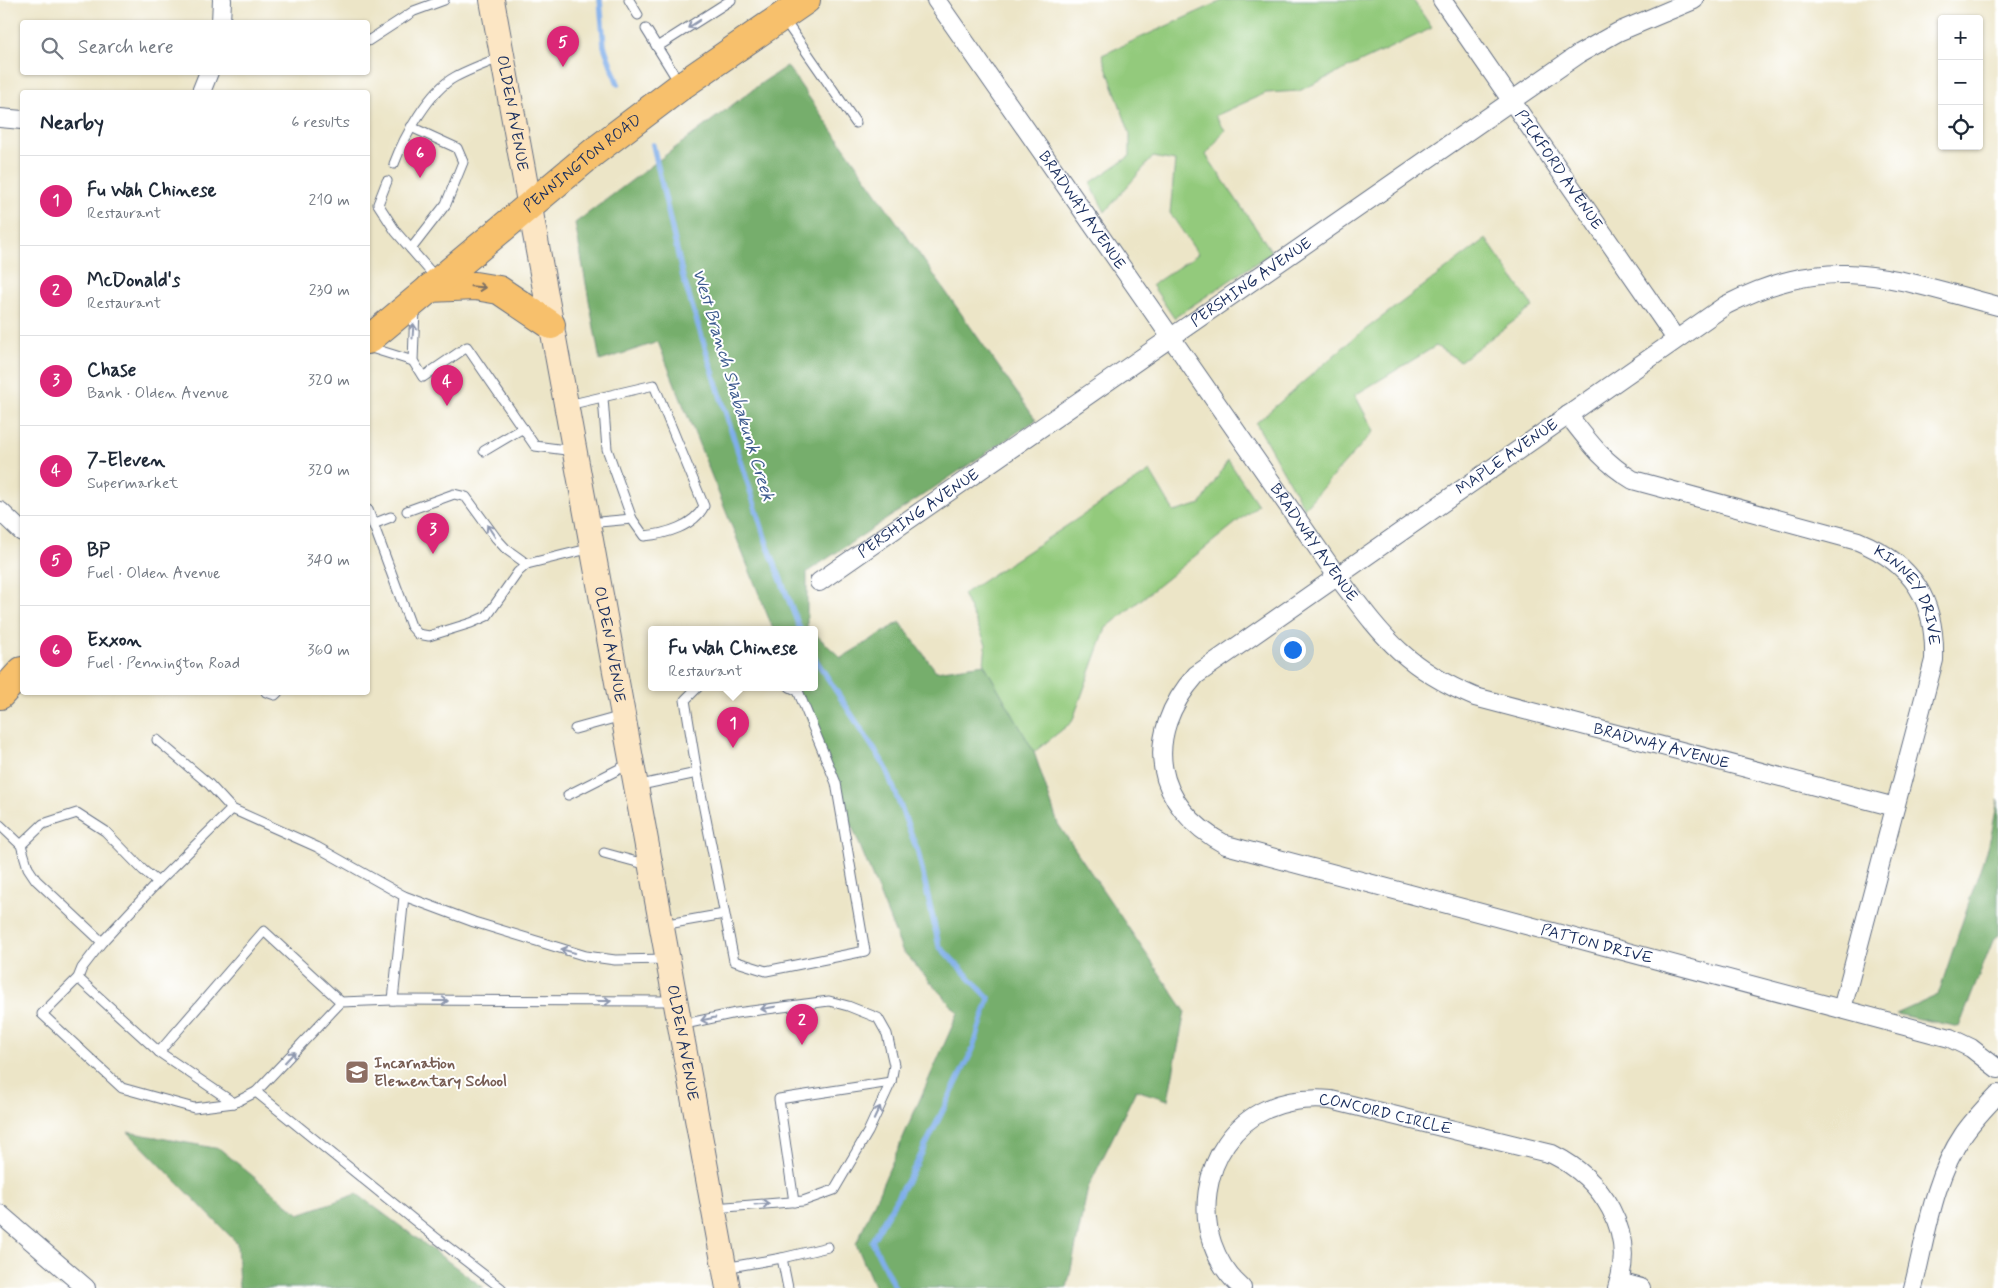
<!DOCTYPE html>
<html lang="en">
<head>
<meta charset="utf-8">
<style>
	:root { --surface:#fff; --page:#f2f2f3; --text:#1f2937; --muted:#747a83; --line:#e0e1e3; --accent:#db2777 }
	body { margin:0; font-family:Mynerve,sans-serif; background:var(--page); color:var(--text) }
	.controls { position:absolute; right:15px; top:15px; display:grid; overflow:hidden; border-radius:5px; box-shadow:0 1px 4px #0004 }
	.controls button { width:45px; height:45px; display:grid; place-items:center; padding:0; border:0; border-bottom:1px solid var(--line); background:var(--surface); color:var(--text); font:25px sans-serif }
	.you { position:absolute; left:1292px; top:649px; width:18px; height:18px; margin:-12px; border:4px solid #fff; border-radius:50%; background:#1a73e8; box-shadow:0 0 0 8px #1a73e833 }
	.badge { display:grid; place-items:center; width:32px; height:32px; border-radius:50%; background:var(--accent); color:#fff; font-size:16px; font-weight:700 }
	.pin { position:absolute; translate:-50% -41px; filter:drop-shadow(0 1px 2px #0008) }
	.pin::after { content:''; position:absolute; top:26px; width:18px; height:15px; background:inherit; clip-path:polygon(0 0,100% 0,50% 100%) }
	.popup { position:absolute; left:648px; top:626px; width:170px; height:65px; box-sizing:border-box; display:grid; place-content:center; border-radius:5px; background:var(--surface); filter:drop-shadow(0 1px 4px #0005); font-size:16px; white-space:nowrap; color:var(--muted) }
	.popup b { font-size:19px; color:var(--text) }
	.popup::after { content:''; position:absolute; left:50%; top:100%; margin-left:-10px; border:10px solid transparent; border-top-color:var(--surface) }
	.list { margin:0; padding:0; list-style:none }
	h2 { display:flex; justify-content:space-between; align-items:center; height:65px; margin:0; padding:0 20px; font-size:21px }
	h2 small { font-size:16px; font-weight:400; color:var(--muted) }
	.list li { display:grid; grid-template-columns:32px 1fr auto; gap:15px; align-items:center; box-sizing:border-box; height:90px; padding:0 20px; border-top:1px solid var(--line) }
	.list b { display:block; font-size:19px; white-space:nowrap }
	.list p { margin:0; font-size:16px; white-space:nowrap; color:var(--muted) }
	.list em { font-size:16px; font-style:normal; color:var(--muted) }
	.icon { flex:none; width:28px; height:28px; fill:none; stroke:currentColor; stroke-width:2; stroke-linecap:round; stroke-linejoin:round }
	.map { position:relative; flex:none; width:1998px; height:1288px; overflow:hidden }
	.search { position:absolute; background:var(--surface); box-shadow:0 1px 4px #0004; left:20px; top:20px; width:350px; height:55px; display:flex; align-items:center; gap:12px; box-sizing:border-box; padding:0 18px; border-radius:5px; color:var(--muted); font-size:19px }
	.panel { position:absolute; background:var(--surface); box-shadow:0 1px 4px #0004; left:20px; top:90px; width:350px; height:605px; border-radius:5px }
	.map>svg:first-child { display:block }
	.green { fill:#93ca7c; stroke:#577c6d }
	.forest { fill:#76ae6c; stroke:#486e65 }
	.lines { fill:none; stroke-linecap:round; stroke-linejoin:round }
	.stream { stroke:#80afea; stroke-width:5.5 }
	.service-casing { stroke:#646f83; stroke-width:11 }
	.minor-casing { stroke:#646f83; stroke-width:20 }
	.secondary-casing { stroke:#646f83; stroke-width:26 }
	.primary-casing { stroke:#646f83; stroke-width:30 }
	.service { stroke:#fff; stroke-width:9 }
	.minor { stroke:#fff; stroke-width:18 }
	.secondary { stroke:#fce6c4; stroke-width:24 }
	.primary { stroke:#f7c06c; stroke-width:28 }
	.oneway { stroke:#8d97ae }
	.oneway2 { stroke:#7e7064 }
	.labels { text-anchor:middle; dominant-baseline:central; stroke-width:4; stroke-linejoin:round; paint-order:stroke }
	.street-label { font-size:16px; fill:#1b2f5e; stroke:#fff }
	.education-label { font-size:16px; font-weight:bold; fill:#785e54; stroke:#fff; text-anchor:start }
	.water-label { font-size:18px; font-style:italic; fill:#3e5c8f; stroke:#fff }
</style>
</head>
<body>
<div class="map">
<svg width="1998" height="1288" viewBox="0 0 1998 1288">
	<rect width="100%" height="100%" fill="#fff"/>
	<filter id="ink" filterUnits="userSpaceOnUse"><feTurbulence type="fractalNoise" baseFrequency=".02" numOctaves="2"/><feDisplacementMap in="SourceGraphic" scale="10" xChannelSelector="R" yChannelSelector="G"/><feConvolveMatrix kernelMatrix="1 2 1 2 8 2 1 2 1" color-interpolation-filters="sRGB"/></filter>
	<filter id="wash" filterUnits="userSpaceOnUse"><feTurbulence type="fractalNoise" baseFrequency=".0096" numOctaves="4" result="noise"/><feDisplacementMap in="SourceGraphic" scale="20" xChannelSelector="R" yChannelSelector="G"/><feGaussianBlur stdDeviation="1.12" result="paint"/><feColorMatrix in="noise" values="0 0 0 0 0 0 0 0 0 0 0 0 0 0 0 0 0 1.4 0 .05"/><feComposite in="paint" operator="in"/></filter>
	<g filter="url(#wash)">
		<rect width="100%" height="100%" fill="#ece5c7"/>
		<g class="green">
			<polygon points="1224,0 1413,0 1432,28 1299,91 1266,93 1215,116 1225,130 1206,155 1272,252 1174,318 1152,285 1198,254 1170,213 1175,161 1153,157 1105,212 1090,183 1130,156 1130,134 1102,55"/>
			<polygon points="1486,239 1533,307 1460,361 1436,346 1355,395 1374,431 1304,508 1256,423 1354,338"/>
			<polygon points="1228,460 1258,505 1106,628 1072,722 1034,752 984,664 986,644 963,594 1150,471 1174,512 1201,504"/>
		</g>
		<g class="forest">
			<polygon points="787,66 1036,420 807,572 807,626 810,629 773,629 658,342 600,361 575,223 763,82"/>
			<polygon points="900,622 936,671 984,664 1034,752 1058,824 1185,1011 1168,1100 1136,1090 1088,1188 1067,1288 875,1288 856,1244 958,1013 902,950 796,687 814,687 814,633 841,658"/>
			<polygon points="1998,799 1998,935 1994,938 1959,1027 1896,1014 1938,995 1991,836"/>
			<polygon points="128,1132 220,1149 299,1214 357,1194 484,1288 239,1288 237,1243"/>
		</g>
		<g class="lines">
			<g class="stream">
				<polyline points="600,0 604,46 618,84"/>
				<polyline points="653,145 683,277 767,544 800,629"/>
				<polyline points="814,657 885,766 918,852 939,946 989,998 973,1049 916,1165 872,1241 895,1288"/>
			</g>
		</g>
	</g>
	<g filter="url(#ink)">
		<g class="lines">
			<g class="service-casing">
				<g id="service">
					<polyline points="629,0 638,15"/>
					<polyline points="783,18 856,123"/>
					<polyline points="646,29 680,84"/>
					<polyline points="368,41 414,11 444,0"/>
					<polyline points="657,47 731,0"/>
					<path d="M394,164C404,137 429,91 455,77C470,69 486,63 502,57"/>
					<polyline points="387,181 378,204 396,232 436,278"/>
					<polyline points="411,249 446,204 463,162 457,148 411,127"/>
					<polyline points="415,308 413,361 423,377 467,347 535,446 574,451"/>
					<polyline points="368,347 413,361"/>
					<polyline points="603,398 607,449 632,519"/>
					<path d="M568,405L654,385L704,506C694,526 666,534 644,536L632,519L588,523"/>
					<polyline points="484,451 523,428"/>
					<polyline points="368,510 411,626 418,634 429,636 471,623 487,616 518,572 527,564 592,548"/>
					<polyline points="407,511 454,494 466,497 496,538 506,549 527,564"/>
					<polyline points="373,524 391,517"/>
					<polyline points="698,687 685,700 697,773 734,961 766,971 865,951 836,783 798,691 790,687"/>
					<polyline points="266,692 275,695 278,692"/>
					<polyline points="575,729 622,716"/>
					<polyline points="157,740 209,784 232,809"/>
					<polyline points="636,786 697,773"/>
					<polyline points="568,795 631,763"/>
					<polyline points="0,825 21,845 28,868 36,880 102,942 158,882 143,870 105,831 77,813 43,824 21,845"/>
					<polyline points="604,853 648,865"/>
					<polyline points="158,882 232,809 317,847 404,896 393,1000 341,1002 264,931 159,1052"/>
					<polyline points="404,896 474,922 586,956 615,960 668,959"/>
					<polyline points="662,925 724,914"/>
					<polyline points="102,942 82,968 78,978 42,1014 122,1088 194,1108 234,1103 256,1092 435,1237 501,1288"/>
					<polyline points="78,978 159,1052 234,1103"/>
					<polyline points="393,1000 675,1001"/>
					<polyline points="680,1025 736,1013 829,1001 848,1006 878,1018 887,1034 894,1065 891,1082 868,1132 834,1190 803,1201 714,1208"/>
					<polyline points="256,1092 341,1002"/>
					<polyline points="794,1202 779,1099 891,1082"/>
					<polyline points="782,1258 828,1247"/>
					<polyline points="724,1268 782,1258 788,1288"/>
				</g>
			</g>
			<g class="minor-casing">
				<g id="minor">
					<path id="s1" d="M936,0L1337,576C1382,635 1403,667 1475,697L1895,807"/>
					<path id="s2" d="M1442,0L1676,339"/>
					<polyline points="221,22 222,0"/>
					<polyline points="201,92 209,72"/>
					<polyline points="0,118 22,120"/>
					<path id="s3" d="M1998,306C1891,278 1832,251 1726,305L1196,675C1142,736 1153,806 1226,845L1950,1038L1971,1048L1998,1069"/>
					<path id="s4" d="M1568,415C1589,442 1603,462 1633,480L1858,541C1913,564 1936,600 1934,660L1842,1009"/>
					<polyline points="0,511 22,532"/>
					<path id="s5" d="M819,582L1579,54L1618,32L1694,0"/>
					<polyline points="0,1214 86,1288"/>
					<polyline points="1619,1282 1641,1288"/>
					<path id="s6" d="M1242,1288C1185,1239 1199,1140 1267,1109C1288,1100 1309,1098 1331,1100L1552,1154C1602,1179 1637,1231 1617,1288"/>
					<path d="M1913,1288C1926,1238 1933,1179 1963,1135C1973,1120 1986,1107 1998,1094"/>
				</g>
			</g>
			<g class="secondary-casing">
				<g id="secondary">
					<path id="s7" d="M492,0L728,1288"/>
				</g>
			</g>
			<g class="primary-casing">
				<g id="primary">
					<polyline points="430,288 475,286 499,290 551,325"/>
					<path id="s8" d="M368,340L595,151L681,86L806,0"/>
					<polyline points="0,695 22,671"/>
				</g>
			</g>
			<use href="#service" class="service"/>
			<use href="#minor" class="minor"/>
			<use href="#secondary" class="secondary"/>
			<use href="#primary" class="primary"/>
		</g>
		<defs><path id="oneway-shaft" d="M-6 0H5M1.5-3L5.5 0L1.5 3" fill="none" stroke-width="1.6" stroke-linecap="round" stroke-linejoin="round" transform="scale(1.25)"/></defs>
		<g class="oneway">
			<use href="#oneway-shaft" transform="translate(694 24) rotate(147)"/>
			<use href="#oneway-shaft" transform="translate(413 331) rotate(-86)"/>
			<use href="#oneway-shaft" transform="translate(491 531) rotate(-123)"/>
			<use href="#oneway-shaft" transform="translate(568 951) rotate(-165)"/>
			<use href="#oneway-shaft" transform="translate(441 1001)"/>
			<use href="#oneway-shaft" transform="translate(604 1001)"/>
			<use href="#oneway-shaft" transform="translate(768 1008) rotate(171)"/>
			<use href="#oneway-shaft" transform="translate(708 1019) rotate(168)"/>
			<use href="#oneway-shaft" transform="translate(290 1057) rotate(-47)"/>
			<use href="#oneway-shaft" transform="translate(877 1113) rotate(-65)"/>
			<use href="#oneway-shaft" transform="translate(762 1204) rotate(-4)"/>
		</g>
		<use class="oneway2" href="#oneway-shaft" transform="translate(478 287) rotate(5)"/>
	</g>
	<defs>
		<g id="school-square" transform="scale(1.25)"><rect x="-9" y="-9" width="18" height="18" rx="4" fill="#8d6e63" stroke="#fff"/><path d="M0-5L7-2L0 1L-7-2ZM-4 1L0 2.5L4 1V4Q0 6-4 4Z" fill="#fff"/></g>
	</defs>
	<g fill-rule="evenodd">
		<use href="#school-square" x="357" y="1072"/>
	</g>
	<g class="labels">
		<g class="street-label">
			<text stroke="none"><textPath href="#s7" startOffset="115">OLDEN AVENUE</textPath></text>
			<text stroke="none"><textPath href="#s8" startOffset="278">PENNINGTON ROAD</textPath></text>
			<text stroke="none"><textPath href="#s2" startOffset="206">PICKFORD AVENUE</textPath></text>
			<text stroke="none"><textPath href="#s1" startOffset="256">BRADWAY AVENUE</textPath></text>
			<text stroke="none"><textPath href="#s5" startOffset="526">PERSHING AVENUE</textPath></text>
			<text transform="translate(1507 457) rotate(-35)">MAPLE AVENUE</text>
			<text stroke="none"><textPath href="#s5" startOffset="121">PERSHING AVENUE</textPath></text>
			<text stroke="none"><textPath href="#s1" startOffset="661">BRADWAY AVENUE</textPath></text>
			<text stroke="none"><textPath href="#s4" startOffset="404">KINNEY DRIVE</textPath></text>
			<text stroke="none"><textPath href="#s7" startOffset="655">OLDEN AVENUE</textPath></text>
			<text stroke="none"><textPath href="#s1" startOffset="1081">BRADWAY AVENUE</textPath></text>
			<text stroke="none"><textPath href="#s3" startOffset="1516">PATTON DRIVE</textPath></text>
			<text stroke="none"><textPath href="#s7" startOffset="1060">OLDEN AVENUE</textPath></text>
			<text stroke="none"><textPath href="#s6" startOffset="334">CONCORD CIRCLE</textPath></text>
		</g>
		<g class="education-label">
			<text x="374" y="1063">Incarnation<tspan x="374" dy="18">Elementary School</tspan></text>
		</g>
		<g class="water-label">
			<text transform="translate(733 385) rotate(73)">West Branch Shabakunk Creek</text>
		</g>
	</g>
</svg>
<div class="controls">
<button>+</button>
<button>−</button>
<button><svg class="icon" aria-label="locate" viewBox="0 0 24 24"><circle cx="12" cy="12" r="6"/><path d="M12 2v4M12 18v4M2 12h4M18 12h4"/></svg></button>
</div>
<div class="you"></div>
<div class="pin badge" style="left:733px;top:748px">1</div>
<div class="popup"><b>Fu Wah Chinese</b>Restaurant</div>
<div class="pin badge" style="left:802px;top:1045px">2</div>
<div class="pin badge" style="left:433px;top:554px">3</div>
<div class="pin badge" style="left:447px;top:406px">4</div>
<div class="pin badge" style="left:563px;top:67px">5</div>
<div class="pin badge" style="left:420px;top:178px">6</div>
<div class="search"><svg class="icon" aria-label="search" viewBox="0 0 24 24"><circle cx="10" cy="10" r="6"/><path d="M15 15l6 6"/></svg>Search here</div>
<section class="panel">
<h2>Nearby<small>6 results</small></h2>
<ul class="list">
<li><span class="badge">1</span><div><b>Fu Wah Chinese</b><p>Restaurant</p></div><em>210 m</em></li>
<li><span class="badge">2</span><div><b>McDonald's</b><p>Restaurant</p></div><em>230 m</em></li>
<li><span class="badge">3</span><div><b>Chase</b><p>Bank · Olden Avenue</p></div><em>320 m</em></li>
<li><span class="badge">4</span><div><b>7-Eleven</b><p>Supermarket</p></div><em>320 m</em></li>
<li><span class="badge">5</span><div><b>BP</b><p>Fuel · Olden Avenue</p></div><em>340 m</em></li>
<li><span class="badge">6</span><div><b>Exxon</b><p>Fuel · Pennington Road</p></div><em>360 m</em></li>
</ul>
</section>
</div>
</body>
</html>
